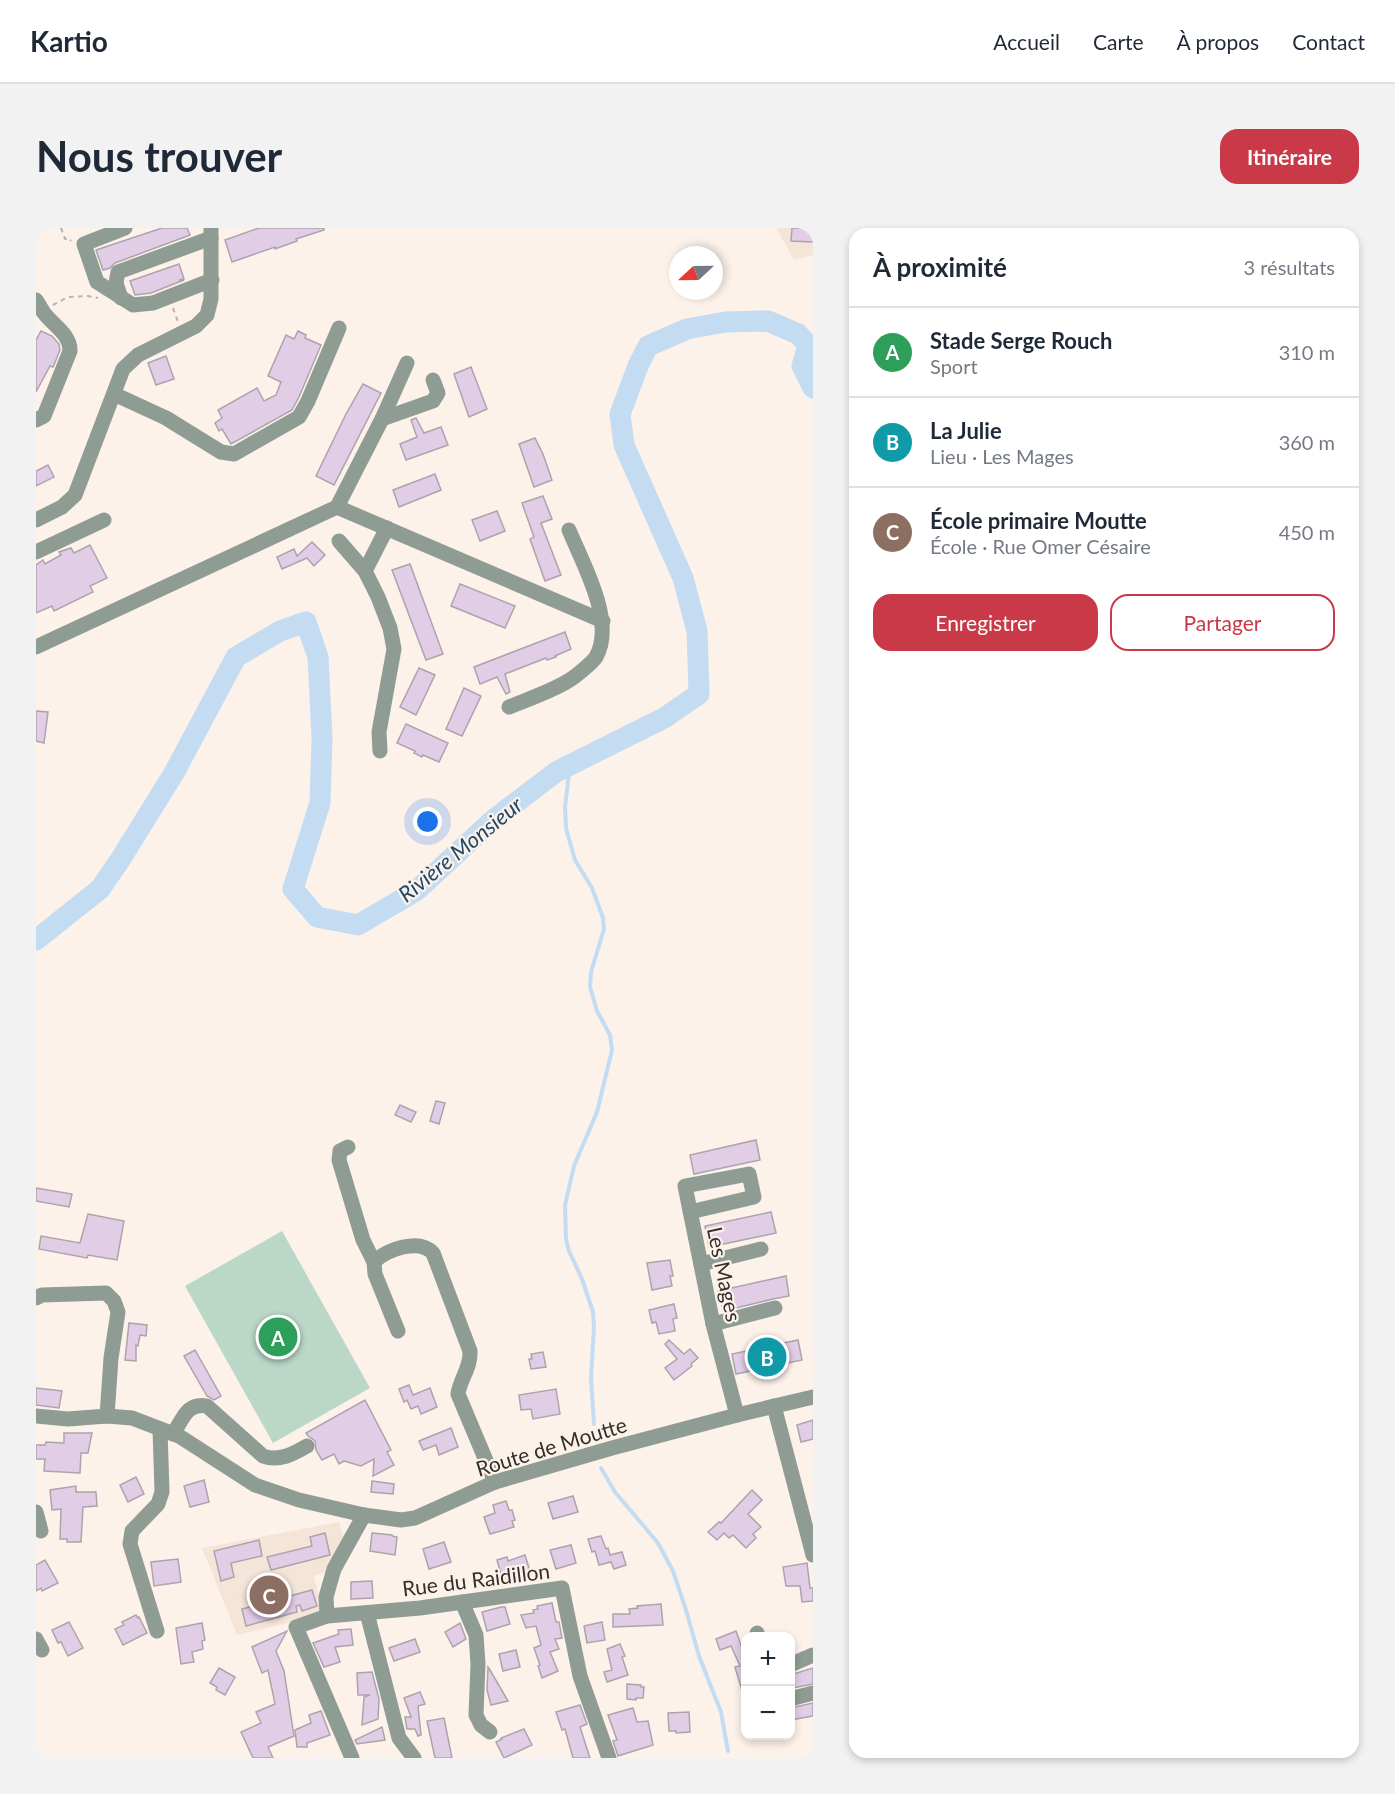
<!DOCTYPE html>
<html lang="fr">
<head>
<meta charset="utf-8">
<style>
	:root { --surface:#fff; --page:#f2f2f3; --text:#1f2937; --muted:#747a83; --line:#e0e1e3; --accent:#c93947 }
	body { margin:0; font-family:Lato,sans-serif; background:var(--page); color:var(--text) }
	.controls { position:absolute; right:18px; bottom:18px; display:grid; overflow:hidden; border-radius:12px; box-shadow:0 3px 9px #0003 }
	.controls button { width:54px; height:54px; display:grid; place-items:center; padding:0; border:0; border-bottom:2px solid var(--line); background:var(--surface); color:var(--text); font:30px sans-serif }
	.compass { position:absolute; left:633px; top:18px; width:54px; height:54px; border-radius:50%; background:var(--surface); box-shadow:0 3px 9px #0003; rotate:248deg }
	.you { position:absolute; left:392px; top:594px; width:21px; height:21px; margin:-15px; border:4px solid #fff; border-radius:50%; background:#1a73e8; box-shadow:0 0 0 9px #1a73e833 }
	.badge { display:grid; place-items:center; width:39px; height:39px; border-radius:50%; background:var(--accent); color:#fff; font-size:20px; font-weight:700 }
	.pin { position:absolute; translate:-50% -50%; border:3px solid #fff; box-shadow:0 2px 6px #0006 }
	.list { margin:0; padding:0; list-style:none }
	h2 { display:flex; justify-content:space-between; align-items:center; height:78px; margin:0; padding:0 24px; font-size:26px }
	h2 small { font-size:20px; font-weight:400; color:var(--muted) }
	.list li { display:grid; grid-template-columns:39px 1fr auto; gap:18px; align-items:center; box-sizing:border-box; height:90px; padding:0 24px; border-top:2px solid var(--line) }
	.list b { display:block; font-size:22px; white-space:nowrap }
	.list p { margin:0; font-size:20px; white-space:nowrap; color:var(--muted) }
	.list em { font-size:20px; font-style:normal; color:var(--muted) }
	.actions { display:flex; gap:12px; padding:18px 24px }
	.actions a { flex:1; padding:14px 0; border:2px solid var(--accent); border-radius:18px; text-align:center; font-size:21px; color:var(--accent) }
	.actions .main { background:var(--accent); color:#fff }
	.map { position:relative; flex:none; width:777px; height:1530px; overflow:hidden; border-radius:18px }
	header { display:flex; align-items:center; gap:36px; box-sizing:border-box; height:84px; padding:0 30px; background:var(--surface); border-bottom:2px solid var(--line) }
	header strong { font-size:28px }
	nav { display:flex; gap:33px; margin-inline-start:auto; font-size:21px }
	.intro { display:flex; align-items:center; justify-content:space-between; box-sizing:border-box; height:144px; padding:0 36px }
	h1 { margin:0; font-size:42px }
	.button { padding:15px 27px; border-radius:18px; background:var(--accent); color:#fff; font-size:21px; font-weight:700 }
	main { display:flex; gap:36px; padding:0 36px }
	aside { flex:1; background:var(--surface); border-radius:18px; box-shadow:0 3px 9px #0003 }
	.map>svg:first-child { display:block }
	.built { fill:#f5e5d8 }
	.green { fill:#bbd7c8 }
	.lines { fill:none; stroke-linecap:round; stroke-linejoin:round }
	.stream { stroke:#c3dcf2; stroke-width:4 }
	.river { stroke:#c3dcf2; stroke-width:21 }
	.building { fill:#e2cde7; stroke:#aba4ac; stroke-width:1.5 }
	.path { stroke:#bab2ac; stroke-width:2; stroke-dasharray:4.5 4.5; stroke-linecap:butt }
	.minor { stroke:#8f9c94; stroke-width:15 }
	.labels { text-anchor:middle; dominant-baseline:central; stroke-width:4.5; stroke-linejoin:round; paint-order:stroke }
	.street-label { font-size:21px; fill:#332f2c; stroke:#fcf2ea }
	.water-label { font-size:22px; font-style:italic; fill:#204868; stroke:#fcf2ea }
</style>
</head>
<body>
<header>
<strong>Kartio</strong>
<nav><a>Accueil</a><a>Carte</a><a>À propos</a><a>Contact</a></nav>
</header>
<div class="intro"><h1>Nous trouver</h1><a class="button">Itinéraire</a></div>
<main>
<div class="map">
<svg width="777" height="1530" viewBox="0 0 777 1530">
	<rect width="100%" height="100%" fill="#fcf2ea"/>
	<g class="built">
		<polygon points="740,0 777,0 777,27 758,32"/>
		<polygon points="303,1294 309,1316 293,1343 278,1348 287,1387 201,1407 166,1320"/>
	</g>
	<polygon class="green" points="246,1003 334,1160 237,1215 149,1058"/>
	<g class="lines">
		<g class="stream">
			<polyline points="534,537 529,579 530,600 539,632 556,660 567,690 568,701 555,744 554,759 561,783 574,807 576,822 561,884 538,938 529,977 530,1011 533,1023 546,1051 557,1084 558,1099 555,1150 558,1196"/>
			<polyline points="565,1240 579,1264 622,1315 637,1343 650,1382 663,1428 685,1484 692,1523"/>
		</g>
		<polyline class="river" points="0,712 64,661 84,632 138,545 200,429 244,403 270,394 282,429 286,510 284,575 257,661 281,689 322,697 380,663 457,592 520,544 628,490 663,466 661,403 647,350 588,217 584,186 602,138 612,118 651,101 689,94 732,93 762,106 772,117 766,138 777,160"/>
	</g>
	<g class="building">
		<polygon points="126,0 151,0 154,7 79,35 74,40 67,42 60,22"/>
		<polygon points="223,0 288,0 288,2 260,11 261,13 239,21 239,19 196,34 189,12"/>
		<polygon points="756,0 777,0 777,14 755,13"/>
		<polygon points="143,36 148,51 143,52 148,52 115,65 99,67 94,53"/>
		<polygon points="5,103 16,108 23,116 24,122 18,137 17,139 14,138 0,164 0,112"/>
		<polygon points="262,103 270,107 269,110 285,117 263,169 256,182 195,216 186,201 183,203 179,195 186,190 182,182 221,160 228,173 240,167 245,154 232,148 250,107 258,111"/>
		<polygon points="130,128 138,151 120,157 112,135"/>
		<polygon points="435,139 451,181 433,189 418,146"/>
		<polygon points="327,156 345,165 298,257 280,248 310,186"/>
		<polygon points="380,190 388,205 405,199 412,217 370,232 364,216 381,209 375,192"/>
		<polygon points="499,210 507,226 516,252 498,259 483,216"/>
		<polygon points="12,237 18,249 0,258 0,243"/>
		<polygon points="399,246 405,262 363,279 357,262"/>
		<polygon points="507,268 516,291 505,295 525,347 509,353 494,311 498,309 486,275"/>
		<polygon points="461,283 469,303 444,313 436,292"/>
		<polygon points="276,314 289,327 278,338 271,330 246,341 241,329 258,321 261,328"/>
		<polygon points="54,317 71,350 54,358 57,364 18,383 16,378 0,385 0,337 7,332 9,336 25,327 23,324 35,320 38,325"/>
		<polygon points="374,336 407,426 390,432 356,342"/>
		<polygon points="424,356 479,378 469,400 415,378"/>
		<polygon points="529,404 535,421 519,428 520,429 511,432 510,430 469,446 474,464 470,466 461,449 444,456 438,439"/>
		<polygon points="383,440 399,447 380,487 364,479"/>
		<polygon points="428,460 445,468 426,508 410,501"/>
		<polygon points="0,483 12,484 8,515 0,513"/>
		<polygon points="370,496 412,515 403,534 387,527 386,529 378,525 379,523 361,515"/>
		<polygon points="400,873 409,875 403,896 394,893"/>
		<polygon points="364,877 380,884 375,894 359,887"/>
		<polygon points="720,912 724,932 658,946 654,927"/>
		<polygon points="0,960 36,966 33,979 0,973"/>
		<polygon points="735,984 740,1005 673,1019 669,998"/>
		<polygon points="52,986 88,993 81,1032 52,1027 51,1030 3,1021 5,1008 44,1015"/>
		<polygon points="634,1032 637,1048 634,1048 636,1058 616,1062 611,1035"/>
		<polygon points="750,1048 753,1068 737,1071 687,1083 682,1063"/>
		<polygon points="638,1076 641,1090 637,1091 639,1103 623,1106 620,1094 616,1095 613,1082"/>
		<polygon points="93,1095 111,1097 110,1108 104,1107 102,1118 100,1117 100,1133 89,1132"/>
		<polygon points="633,1112 648,1126 654,1121 662,1130 655,1136 656,1138 638,1152 629,1140 641,1131 629,1116"/>
		<polygon points="762,1112 766,1132 700,1146 696,1126"/>
		<polygon points="159,1122 185,1168 178,1172 171,1168 148,1128"/>
		<polygon points="507,1124 510,1139 495,1141 493,1131 496,1131 495,1126"/>
		<polygon points="373,1157 377,1167 394,1160 401,1179 385,1186 382,1178 375,1181 371,1172 368,1174 363,1161"/>
		<polygon points="0,1160 26,1163 23,1180 0,1177"/>
		<polygon points="520,1161 524,1186 497,1191 495,1181 485,1182 483,1167"/>
		<polygon points="329,1172 355,1222 351,1224 358,1237 337,1248 338,1231 325,1238 308,1233 303,1236 298,1226 286,1232 280,1222 279,1213 272,1208 270,1205"/>
		<polygon points="777,1192 777,1211 765,1214 761,1197"/>
		<polygon points="415,1200 422,1219 403,1227 400,1217 387,1222 383,1213"/>
		<polygon points="28,1205 56,1205 52,1225 45,1225 44,1245 8,1243 9,1231 0,1231 0,1217 9,1217 10,1214 28,1215"/>
		<polygon points="100,1249 108,1266 92,1274 84,1257"/>
		<polygon points="168,1252 173,1274 154,1279 148,1258"/>
		<polygon points="336,1253 358,1256 357,1266 335,1264"/>
		<polygon points="40,1258 40,1264 60,1264 61,1278 47,1279 45,1314 31,1314 31,1311 24,1311 25,1281 16,1282 14,1262"/>
		<polygon points="716,1262 726,1272 712,1286 725,1299 717,1306 720,1310 710,1320 697,1307 693,1310 688,1305 681,1312 672,1304 683,1294 685,1295"/>
		<polygon points="537,1268 542,1284 517,1291 512,1275"/>
		<polygon points="470,1273 473,1282 476,1282 479,1292 476,1293 478,1299 454,1306 448,1289 459,1285 457,1277"/>
		<polygon points="289,1305 294,1327 235,1342 231,1329 276,1318 274,1309"/>
		<polygon points="336,1305 356,1307 356,1308 361,1309 359,1327 334,1323"/>
		<polygon points="565,1308 570,1321 572,1320 574,1327 586,1324 590,1337 578,1341 575,1334 563,1337 559,1323 556,1324 552,1311"/>
		<polygon points="223,1312 226,1328 195,1335 198,1349 185,1353 178,1323"/>
		<polygon points="408,1314 415,1334 393,1341 387,1321"/>
		<polygon points="535,1317 540,1335 520,1341 514,1322"/>
		<polygon points="489,1327 495,1346 467,1354 461,1332 471,1329 472,1333"/>
		<polygon points="142,1331 145,1354 118,1358 115,1334"/>
		<polygon points="9,1332 22,1355 6,1363 5,1360 0,1363 0,1337"/>
		<polygon points="771,1335 774,1360 777,1360 777,1373 766,1374 764,1358 750,1358 747,1339"/>
		<polygon points="336,1353 337,1370 315,1371 315,1354"/>
		<polygon points="276,1362 281,1378 266,1383 264,1377 260,1378 261,1384 210,1398 206,1381"/>
		<polygon points="516,1375 520,1394 523,1394 526,1410 519,1411 523,1421 514,1424 522,1443 506,1450 502,1438 504,1437 498,1420 505,1417 500,1398 490,1400 485,1387 498,1385 497,1382 502,1381 501,1378"/>
		<polygon points="625,1376 627,1397 577,1399 577,1386 594,1386 593,1381 602,1380 601,1378"/>
		<polygon points="465,1379 469,1379 474,1396 451,1403 446,1384"/>
		<polygon points="100,1387 102,1390 103,1389 111,1405 87,1417 79,1401 88,1397 86,1394"/>
		<polygon points="33,1394 47,1420 32,1428 25,1414 22,1415 16,1402"/>
		<polygon points="566,1394 569,1412 551,1415 548,1398"/>
		<polygon points="166,1395 169,1412 166,1413 167,1421 156,1424 158,1434 145,1436 140,1400"/>
		<polygon points="424,1395 430,1411 417,1419 409,1404"/>
		<polygon points="315,1401 317,1417 299,1419 304,1434 288,1439 277,1415 303,1406 302,1402"/>
		<polygon points="251,1403 240,1423 248,1443 258,1508 232,1519 237,1530 217,1530 205,1504 225,1495 220,1484 239,1476 232,1442 226,1445 216,1419"/>
		<polygon points="700,1403 707,1423 710,1421 710,1465 707,1466 699,1439 704,1438 695,1418 684,1422 680,1411"/>
		<polygon points="379,1411 384,1424 358,1433 353,1420"/>
		<polygon points="584,1416 589,1428 586,1429 592,1447 571,1454 568,1444 576,1442 571,1421"/>
		<polygon points="480,1422 484,1439 467,1443 463,1426"/>
		<polygon points="452,1439 454,1442 472,1473 455,1477 451,1462"/>
		<polygon points="183,1440 199,1449 189,1467 180,1462 181,1459 174,1455"/>
		<polygon points="777,1440 777,1456 757,1460 756,1458 754,1459 754,1447"/>
		<polygon points="336,1444 343,1471 342,1491 326,1497 328,1469 334,1467 322,1467 321,1445"/>
		<polygon points="591,1456 605,1457 605,1459 608,1459 607,1470 600,1470 600,1472 591,1471"/>
		<polygon points="384,1464 389,1476 382,1478 385,1507 382,1508 379,1501 371,1501 369,1489 375,1489 368,1470"/>
		<polygon points="777,1475 777,1488 754,1492 754,1480"/>
		<polygon points="544,1477 551,1496 544,1499 554,1530 537,1530 529,1501 526,1502 520,1484"/>
		<polygon points="597,1480 601,1494 612,1493 617,1517 582,1528 577,1513 581,1512 572,1487"/>
		<polygon points="285,1483 294,1507 271,1515 271,1519 261,1519 259,1502 275,1495 273,1487"/>
		<polygon points="653,1484 654,1504 640,1505 640,1503 633,1503 632,1485"/>
		<polygon points="408,1490 416,1530 399,1530 391,1493"/>
		<polygon points="346,1499 349,1512 321,1516 319,1512"/>
		<polygon points="488,1501 496,1517 468,1530 460,1514 466,1511 465,1510"/>
	</g>
	<g class="lines">
		<g class="path">
			<polyline points="25,0 29,11 33,10 35,13"/>
			<polyline points="17,77 32,69 52,68 62,70"/>
			<polyline points="137,80 142,94"/>
		</g>
		<g class="minor">
			<polyline points="89,0 48,16 61,54 97,77 117,75 176,52"/>
			<polyline points="85,70 80,55 82,44 175,10"/>
			<path d="M0,72C3,76 5,81 8,85C17,97 35,107 34,123L8,188L0,192"/>
			<polyline points="78,166 130,190 185,224 198,226 263,189 272,173 303,100"/>
			<polyline points="346,191 397,173 402,165 397,152"/>
			<polyline points="301,279 567,393"/>
			<polyline points="0,292 26,279 39,267 87,141 102,127 160,98 171,87 175,71 175,0"/>
			<polyline points="303,313 329,343 342,369 354,400 358,421 343,504 344,523"/>
			<polyline points="0,324 68,292"/>
			<polyline points="329,343 351,300"/>
			<polyline points="0,419 301,279 346,191 371,135"/>
			<path d="M473,479C492,471 514,464 532,453C539,449 556,435 560,429C580,394 547,336 533,302"/>
			<polyline points="312,919 304,923 303,932 327,1012 338,1034"/>
			<polyline points="654,984 718,969 713,946 649,958 677,1096 701,1187"/>
			<polyline points="665,1036 725,1021"/>
			<polyline points="0,1070 6,1067 70,1065 78,1073 82,1084 75,1130 71,1188"/>
			<polyline points="677,1096 739,1080"/>
			<path d="M362,1103L339,1046L338,1034C351,1021 383,1010 397,1025L434,1123C435,1140 424,1151 422,1166L459,1254"/>
			<polyline points="738,1178 777,1327"/>
			<polyline points="0,1188 32,1191 71,1188 96,1190 143,1208 219,1257 263,1272 328,1287 365,1292 379,1290 459,1254 576,1220 701,1187 777,1169"/>
			<path d="M137,1206C147,1191 151,1174 171,1178L227,1228C243,1234 257,1226 271,1218"/>
			<polyline points="0,1284 5,1303"/>
			<polyline points="426,1374 440,1407 442,1436 440,1487 445,1497 454,1504"/>
			<polyline points="331,1385 363,1510 378,1530"/>
			<polyline points="291,1388 384,1380 526,1360 544,1448 573,1530"/>
			<polyline points="121,1403 94,1316 96,1303 122,1276 126,1264 124,1201"/>
			<polyline points="721,1405 722,1408"/>
			<polyline points="0,1411 6,1422"/>
			<polyline points="754,1437 777,1427"/>
			<polyline points="754,1471 777,1465"/>
			<polyline points="316,1530 260,1399 291,1388 290,1369 298,1341 328,1287"/>
		</g>
	</g>
	<g class="labels">
		<g class="street-label">
			<text transform="translate(689 1046) rotate(78)">Les Mages</text>
			<text transform="translate(515 1218) rotate(-17)">Route de Moutte</text>
			<text transform="translate(440 1351) rotate(-7)">Rue du Raidillon</text>
		</g>
		<g class="water-label">
			<text transform="translate(424 621) rotate(-39)">Rivière Monsieur</text>
		</g>
	</g>
</svg>
<div class="controls">
<button>+</button>
<button>−</button>
</div>
<svg class="compass" viewBox="-18 -18 36 36"><path d="M0-13l5 13h-10z" fill="#e53935"/><path d="M0 13l5-13h-10z" fill="#747a83"/></svg>
<div class="you"></div>
<div class="pin badge" style="left:242px;top:1109px;background:#2e9e5b">A</div>
<div class="pin badge" style="left:731px;top:1129px;background:#0f9aa8">B</div>
<div class="pin badge" style="left:233px;top:1367px;background:#8d6e63">C</div>
</div>
<aside>
<h2>À proximité<small>3 résultats</small></h2>
<ul class="list">
<li><span class="badge" style="background:#2e9e5b">A</span><div><b>Stade Serge Rouch</b><p>Sport</p></div><em>310 m</em></li>
<li><span class="badge" style="background:#0f9aa8">B</span><div><b>La Julie</b><p>Lieu · Les Mages</p></div><em>360 m</em></li>
<li><span class="badge" style="background:#8d6e63">C</span><div><b>École primaire Moutte</b><p>École · Rue Omer Césaire</p></div><em>450 m</em></li>
</ul>
<div class="actions"><a class="main">Enregistrer</a><a>Partager</a></div>
</aside>
</main>
</body>
</html>
